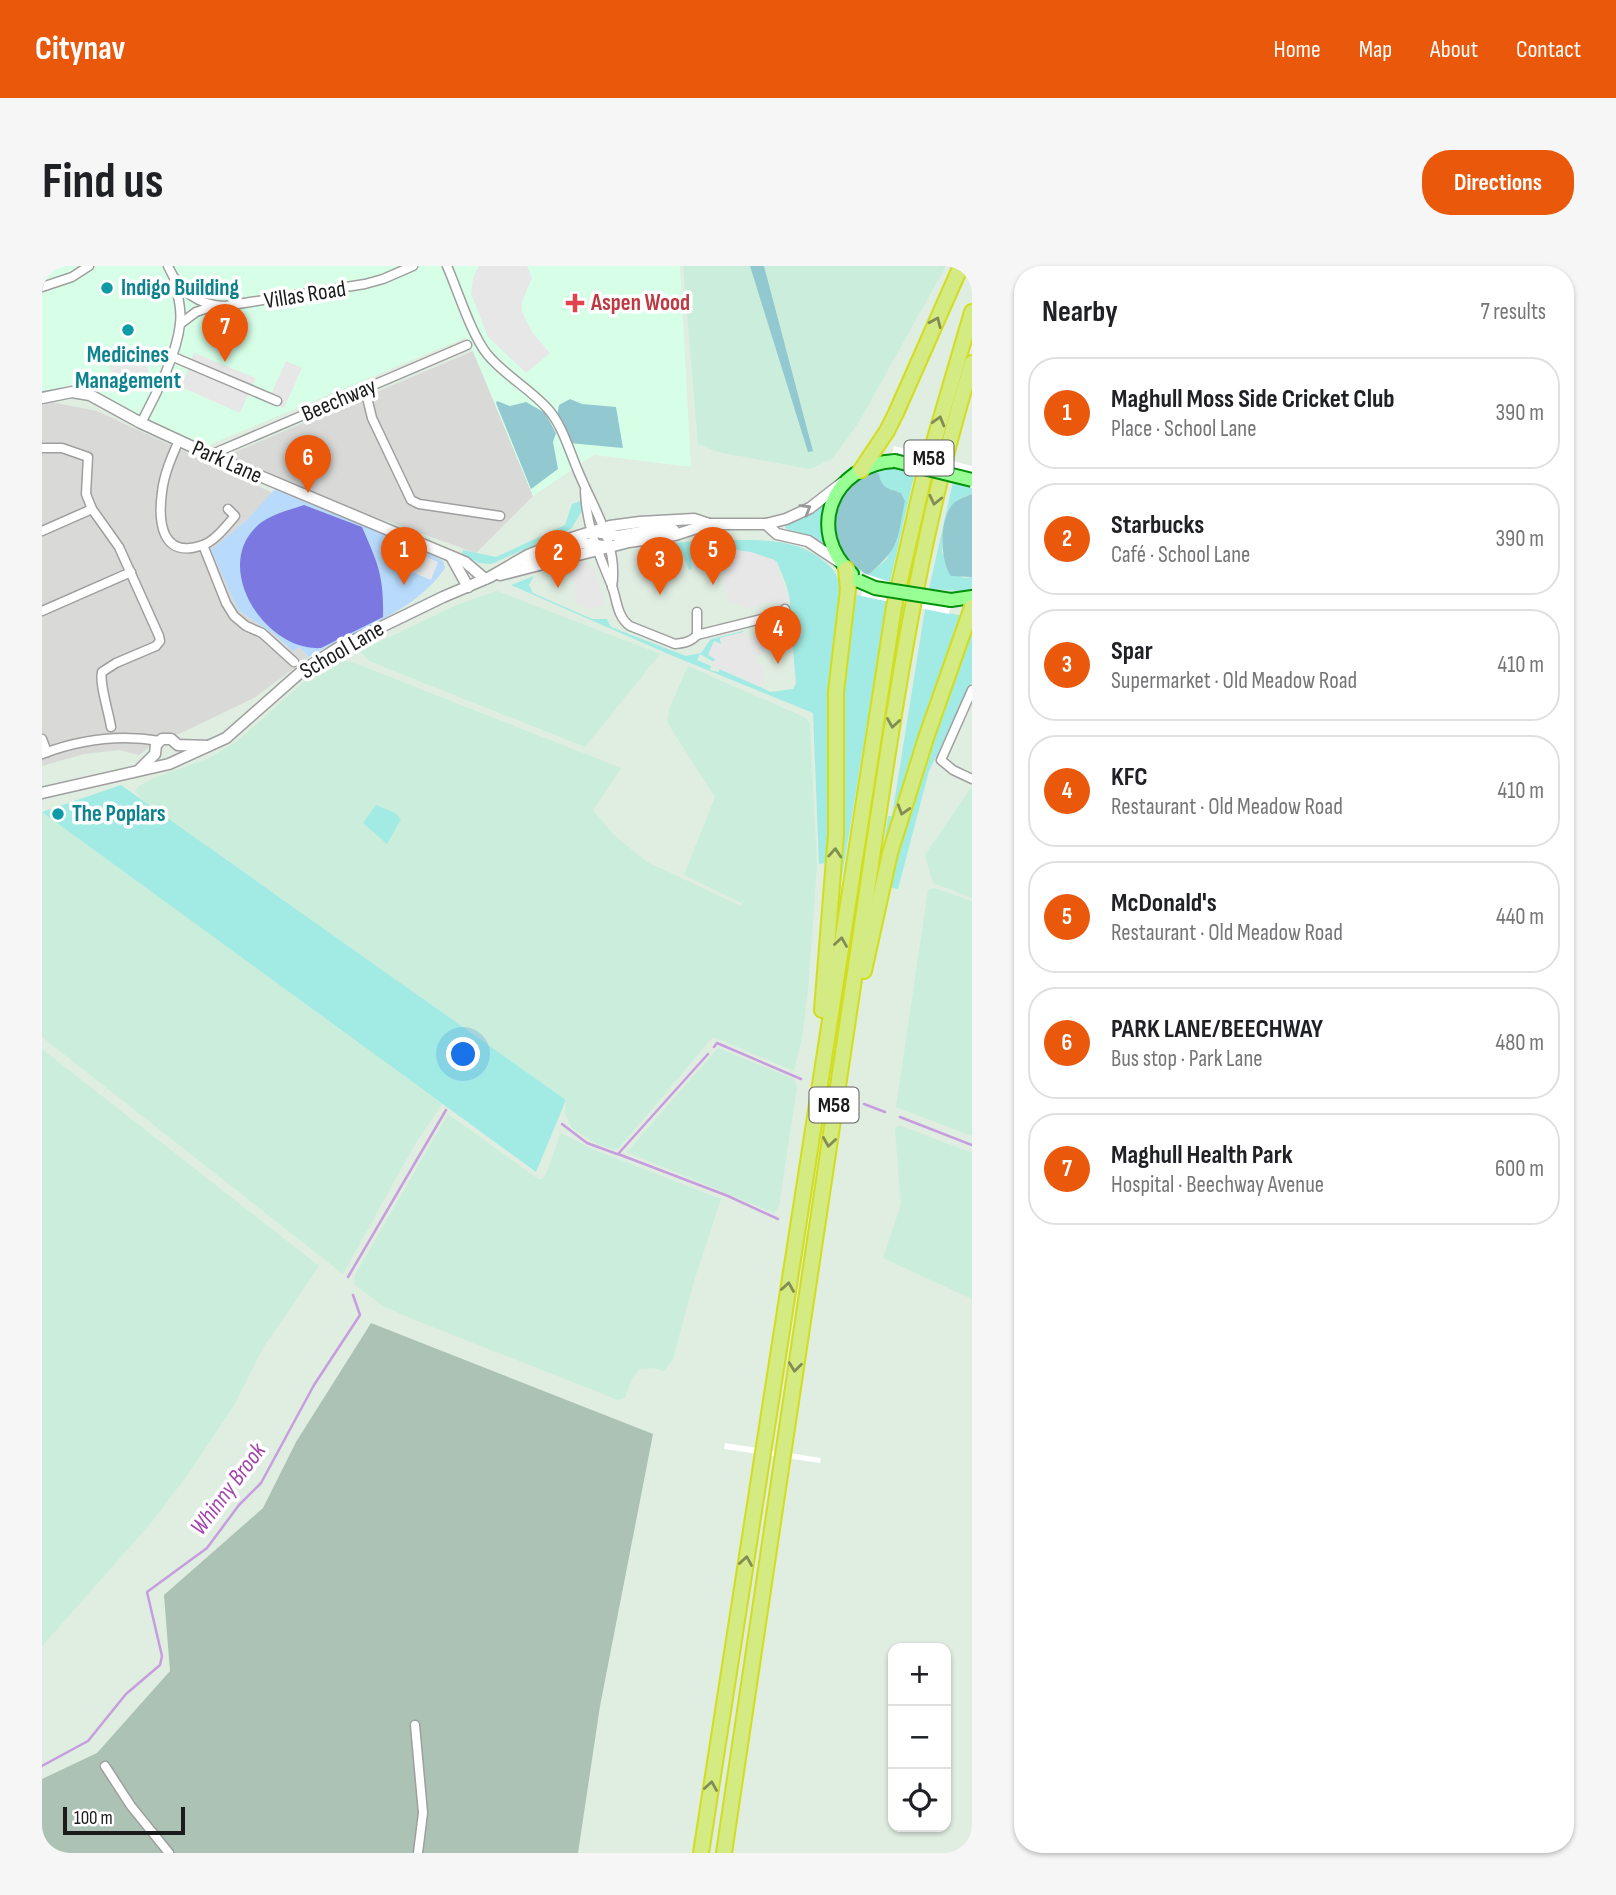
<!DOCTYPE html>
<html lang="en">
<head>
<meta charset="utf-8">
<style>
	:root { --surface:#fff; --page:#f6f6f6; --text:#202124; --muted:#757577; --line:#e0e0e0; --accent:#ea580c }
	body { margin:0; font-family:"Sofia Sans Condensed",sans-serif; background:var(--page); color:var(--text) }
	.controls { position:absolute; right:21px; bottom:21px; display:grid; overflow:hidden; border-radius:14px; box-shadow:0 2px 5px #0004 }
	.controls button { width:63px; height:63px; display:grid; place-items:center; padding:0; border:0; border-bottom:2px solid var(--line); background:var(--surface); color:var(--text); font:35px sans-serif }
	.scale { position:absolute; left:21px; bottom:18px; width:122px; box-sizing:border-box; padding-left:7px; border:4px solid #1b1b1b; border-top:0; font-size:19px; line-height:24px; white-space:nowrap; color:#1b1b1b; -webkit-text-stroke:5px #fff; paint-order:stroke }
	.you { position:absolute; left:422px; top:789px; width:24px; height:24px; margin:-18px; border:5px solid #fff; border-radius:50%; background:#1a73e8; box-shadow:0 0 0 10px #1a73e833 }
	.badge { display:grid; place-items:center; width:46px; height:46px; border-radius:50%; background:var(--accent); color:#fff; font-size:23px; font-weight:700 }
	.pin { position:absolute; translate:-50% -58px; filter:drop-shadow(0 2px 4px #0008) }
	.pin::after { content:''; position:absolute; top:37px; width:24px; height:21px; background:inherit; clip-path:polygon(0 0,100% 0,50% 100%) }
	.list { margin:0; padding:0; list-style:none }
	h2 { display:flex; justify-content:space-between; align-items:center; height:91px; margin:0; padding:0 28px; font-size:30px }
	h2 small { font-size:23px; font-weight:400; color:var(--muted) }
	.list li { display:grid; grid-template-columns:46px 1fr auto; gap:21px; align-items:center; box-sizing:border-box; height:112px; margin:0 14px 14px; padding:0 14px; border:2px solid var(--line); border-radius:28px }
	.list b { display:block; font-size:26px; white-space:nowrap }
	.list p { margin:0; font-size:23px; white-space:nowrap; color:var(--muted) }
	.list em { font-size:23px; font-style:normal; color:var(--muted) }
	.icon { flex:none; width:38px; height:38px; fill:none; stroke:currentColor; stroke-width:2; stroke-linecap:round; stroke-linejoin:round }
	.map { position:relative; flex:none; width:930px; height:1587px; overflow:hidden; border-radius:28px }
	header { display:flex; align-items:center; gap:42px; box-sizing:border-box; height:98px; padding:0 35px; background:var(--accent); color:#fff }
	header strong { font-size:33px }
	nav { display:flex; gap:38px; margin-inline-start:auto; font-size:24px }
	.intro { display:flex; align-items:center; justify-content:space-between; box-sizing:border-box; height:168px; padding:0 42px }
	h1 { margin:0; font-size:49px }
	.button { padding:18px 32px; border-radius:28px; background:var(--accent); color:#fff; font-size:24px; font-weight:700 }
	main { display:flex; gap:42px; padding:0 42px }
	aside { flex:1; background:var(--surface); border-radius:28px; box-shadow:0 2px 5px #0004 }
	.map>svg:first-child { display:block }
	.residential { fill:#d9d9d8 }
	.education { fill:#d7ffe7 }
	.construction { fill:#abc2b4 }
	.farmland { fill:#caeedb; fill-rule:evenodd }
	.grass { fill:#a2ebe4 }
	.forest { fill:#92c8cf }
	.park { fill:#b9dbfb }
	.pitch { fill:#7b79e1 }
	.parking { fill:#e7e7e7 }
	.pier { fill:#fff }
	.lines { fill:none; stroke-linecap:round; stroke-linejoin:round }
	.stream { stroke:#c69ede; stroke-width:2.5 }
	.minor-casing { stroke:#9f9f9f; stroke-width:11 }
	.tertiary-casing { stroke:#9f9f9f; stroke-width:13 }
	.primary-casing { stroke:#00920a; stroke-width:16 }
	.motorway-casing { stroke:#d2dd1c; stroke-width:18 }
	.minor { stroke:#fff; stroke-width:8 }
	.tertiary { stroke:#fff; stroke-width:10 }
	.primary { stroke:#97ff93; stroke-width:12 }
	.motorway { stroke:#d4ea83; stroke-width:14 }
	.primary-bridge-casing { stroke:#00920a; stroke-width:16; stroke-linecap:butt }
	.primary-bridge { stroke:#97ff93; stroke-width:12 }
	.oneway { stroke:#818d54 }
	.oneway2 { stroke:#989898 }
	.culture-dot { fill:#0f9aa8; stroke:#fff; stroke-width:2.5 }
	.health-dot { fill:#e0444e; stroke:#fff; stroke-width:2.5 }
	.labels { text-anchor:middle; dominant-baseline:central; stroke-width:7; stroke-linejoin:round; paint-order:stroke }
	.shield { fill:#fff; stroke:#5f5f5f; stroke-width:2 }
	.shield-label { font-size:21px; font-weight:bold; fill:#1b1b1b }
	.culture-label { font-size:23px; font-weight:bold; fill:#0d838f; stroke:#fff; text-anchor:start }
	.street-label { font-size:23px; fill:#1b1b1b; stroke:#fff }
	.health-label { font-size:23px; font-weight:bold; fill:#be3a42; stroke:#fff; text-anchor:start }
	.water-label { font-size:24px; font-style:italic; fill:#a344ae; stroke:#fff }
</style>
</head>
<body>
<header>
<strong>Citynav</strong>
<nav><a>Home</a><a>Map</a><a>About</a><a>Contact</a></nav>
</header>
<div class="intro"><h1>Find us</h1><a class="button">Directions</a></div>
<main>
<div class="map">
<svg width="930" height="1587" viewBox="0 0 930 1587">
	<rect width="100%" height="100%" fill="#e0ede1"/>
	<g class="residential">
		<polygon points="431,85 491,230 434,287 249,221 186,194 191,187"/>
		<polygon points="9,136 55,145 231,227 205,255 170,285 196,344 230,367 245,381 257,381 267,391 212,432 139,467 116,474 97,489 77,484 42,488 0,500 0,139"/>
	</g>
	<polygon class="education" points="0,0 638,0 649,201 552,189 491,230 425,71 162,181 38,121 19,122 0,127"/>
	<polygon class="construction" points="329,1057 611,1168 558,1440 536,1587 0,1587 0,1513 55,1487 128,1405 122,1329 221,1242 254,1176"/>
	<g class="farmland">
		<polygon points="641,0 708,0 767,186 771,184 722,0 904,0 817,156 791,192 768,203 676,186 656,178"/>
		<polygon points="455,325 618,388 543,481 327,395 318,385 417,338"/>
		<path d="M297,394L310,396L579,502L551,544L572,569L605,596L699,640L700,637L642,609L673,531L625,456L627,443L646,400L764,452L768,458L775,601L766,724L760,772L752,805L671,771L575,884L556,879L530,862L523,848L524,834L101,534L93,525L97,520L112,512L165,493L186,481L204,468L267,411ZM353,547L345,577L321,557Z"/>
		<polygon points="928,523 930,524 930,632 891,617 883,589"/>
		<polygon points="0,546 400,838 373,878 301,1008 0,771"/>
		<polygon points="892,622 930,635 930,870 854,841 886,624"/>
		<polygon points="676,782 752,813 755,821 737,940 732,947 585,886"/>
		<polygon points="0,783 277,1000 221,1082 191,1141 146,1208 109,1257 0,1380"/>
		<polygon points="406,848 496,913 500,913 504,908 519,867 550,883 679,933 652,1015 631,1093 622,1105 610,1102 597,1103 589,1114 583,1132 576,1134 363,1050 341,1040 312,1018 313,1009"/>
		<polygon points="857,859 930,887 930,1033 841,992 859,938 853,863"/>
	</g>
	<g class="grass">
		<path d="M847,202L873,206L848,316L826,309L845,293L863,235L859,227C846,222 840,223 837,208L809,299L817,304L815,306L796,282L791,261L795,238L823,206Z"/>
		<path d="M911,216L930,222V228C925,230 918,232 914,236C901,245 901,272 900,287L921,312L930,311V323L919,327L918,325L887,323Z"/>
		<polygon points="538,235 540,245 529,263 449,298 437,297 420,288 421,284 454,291 523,259 530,238"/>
		<polygon points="784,236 780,256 782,279 743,262 744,256 763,250"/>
		<path d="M670,274C709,275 753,269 783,296C793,304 798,312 797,325H801L799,341L794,355L790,411L786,597L777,598L771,447L631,390L469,319L492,310L487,319L491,327L550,353H565L569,361L644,390L659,387L669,373L701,365L702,366L678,372L679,378L672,396L658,388L655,394L669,400L668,404L676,406L678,403L729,426L751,423L754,417L749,361L718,362V368L713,364L716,359L743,351C755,336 741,312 735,296C704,286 685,279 653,287L649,294L650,303L647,304L639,284L630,279L631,277Z"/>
		<polygon points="810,328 845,335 792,660 799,412"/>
		<polygon points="861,338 866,339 822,615 813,614 857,344 859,344"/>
		<polygon points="883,343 922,350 836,618 846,550 850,550"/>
		<polygon points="930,352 930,416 887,505 856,623 846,621 869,538"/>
		<polygon points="79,519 524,834 494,906 0,546"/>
		<polygon points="334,539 353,547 359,553 345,578 321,557"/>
	</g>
	<g class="forest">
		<polygon points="708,0 722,0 771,185 766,186"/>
		<polygon points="528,133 540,138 574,141 581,182 527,177 515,150 517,139"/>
		<polygon points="455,135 468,140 484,136 503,147 514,167 511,176 516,203 489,223 454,137"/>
		<path d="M832,205L837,208C840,223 846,222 859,227L863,235C855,275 858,282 826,309C780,283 782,226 832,205Z"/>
		<path d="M930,228V311L909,310C898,294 897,256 910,239C915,233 923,231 930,228Z"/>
	</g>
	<path class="park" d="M233,223L369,279V285C375,288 377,286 383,287C389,288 396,292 401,295L403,302C373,347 312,364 267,391L257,381L251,385L230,367L196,344L169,284L205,254Z"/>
	<path class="pitch" d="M262,239L320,261C336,298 342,310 341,351L279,382C225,386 171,305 213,262C225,249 247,244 262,239Z"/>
	<g class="parking">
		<polygon points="437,0 485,0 490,12 480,36 480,46 490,66 508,87 484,107 446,71 429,28 431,12"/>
		<polygon points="152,87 214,112 198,147 139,121"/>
		<polygon points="90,89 93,96 102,93 107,106 73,117 67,100 70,99 70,96"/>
		<polygon points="244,95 260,102 242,142 226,135"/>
		<polygon points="688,283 709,286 733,294 748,335 738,339 733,335 704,342 694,337 688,338 678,297 684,295 683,289"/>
		<polygon points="363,284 376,294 378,288 396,296 389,314 356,300"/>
		<polygon points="545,296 547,301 552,300 555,313 550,316 556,315 562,339 544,343 543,339 537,340 534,335 532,321 538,319 531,319 528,306 534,305 533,299"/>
		<polygon points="750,360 751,375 714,378 721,380 722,388 714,389 715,398 721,398 722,413 719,421 670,400 673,393 666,389 672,375 679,378 678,372 702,366 704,372 718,368 718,362"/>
	</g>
	<g class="pier">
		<polygon points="852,180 930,200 930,222 862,203 847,203"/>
		<polygon points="824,308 848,316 897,325 912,326 907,348 819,330"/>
		<polygon points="683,1177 779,1192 778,1197 682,1183"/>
	</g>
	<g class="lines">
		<g class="stream">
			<polyline points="672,781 675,777 759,813"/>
			<polyline points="666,788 576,888 686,930 736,953"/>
			<polyline points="822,838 843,846"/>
			<polyline points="858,851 930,879"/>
			<polyline points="520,858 545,877 575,888"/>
			<polyline points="306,1011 404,844"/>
			<polyline points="0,1500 46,1475 84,1428 118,1399 120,1390 105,1326 165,1282 197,1239 219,1217 272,1119 318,1049 311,1029"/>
		</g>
		<g class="minor-casing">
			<g id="minor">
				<path d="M126,0C136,24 157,40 183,40L323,18L341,13L371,0"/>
				<path d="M405,0C416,25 429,68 445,88C462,109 487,122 505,142C520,158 527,184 536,205C551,242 577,279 570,321"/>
				<polyline points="0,21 30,11 47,0"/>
				<polyline points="138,58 154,46 172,40"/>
				<polyline points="129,90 235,135"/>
				<polyline points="323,123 330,152 369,234 377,238 458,250"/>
				<path d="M99,157C113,130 135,89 138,58C140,44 136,28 132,14"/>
				<path d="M137,174C130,190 122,208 120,226C116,255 119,294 161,279C173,275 184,260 193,250L186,243"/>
				<path d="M0,182H20L46,191L44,228L50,243L77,281L117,370L118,375L114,380L74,397L60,406C57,417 67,447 69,461"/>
				<polyline points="168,189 425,79"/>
				<path d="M543,225C544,259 557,289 570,320C575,334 575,351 588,360L633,378C642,377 649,376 655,369L736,349L743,343"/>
				<polyline points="0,265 50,243"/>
				<polyline points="161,279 184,337 192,350 204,360 220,367 252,396"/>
				<polyline points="0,345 89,306"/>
				<polyline points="655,346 655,369"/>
				<polyline points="930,424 899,494 911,504 930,513"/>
				<polyline points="0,473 5,486"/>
				<path d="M0,488C39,473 77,468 118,475"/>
				<polyline points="373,1459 381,1547 376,1587"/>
				<polyline points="63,1500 89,1540 127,1587"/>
			</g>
		</g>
		<g class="tertiary-casing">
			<g id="tertiary">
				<polyline points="0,132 30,126 48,129 99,157 168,189 423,296 443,313"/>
				<polyline points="724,258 735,268 766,275 796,295"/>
				<polyline points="554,266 576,270 616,263 632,264"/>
				<polyline points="410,292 426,321"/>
				<polyline points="484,295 541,277 561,280"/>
				<polyline points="458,309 587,276 633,269 667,258 724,258 744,253 768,242 800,217"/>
				<polyline points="98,503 113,488 114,479 120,473 129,473 136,479 166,480"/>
				<polyline points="0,527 127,498 184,472 260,405 296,382 401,331 448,311 486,289 520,275 568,260 598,256 652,253 667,258"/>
			</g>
		</g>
		<g class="primary-casing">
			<g id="primary">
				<path d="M810,308C763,265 790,198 853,195"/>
				<polyline points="909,334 930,331"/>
			</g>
		</g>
		<g class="motorway-casing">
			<g id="motorway">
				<polyline points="819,204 845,165 854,147 919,0"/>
				<polyline points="822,705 848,587 885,469 930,341"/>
				<polyline points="780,744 794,568 794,426 806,323 804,303"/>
				<polyline points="659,1587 852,341 882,210 930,46"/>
				<path d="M682,1587C727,1289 769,991 815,693C845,493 870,291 930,97"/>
			</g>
		</g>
		<use href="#minor" class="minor"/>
		<use href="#tertiary" class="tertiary"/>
		<use href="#primary" class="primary"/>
		<use href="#motorway" class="motorway"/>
		<g class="primary-bridge-casing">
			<g id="primary-bridge">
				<polyline points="853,195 930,214"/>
				<polyline points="817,315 833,322 909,334"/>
			</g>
		</g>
		<use href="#primary-bridge" class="primary-bridge"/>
	</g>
	<defs><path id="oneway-chevron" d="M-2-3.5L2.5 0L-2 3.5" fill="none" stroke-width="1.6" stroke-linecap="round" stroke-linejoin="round" transform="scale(1.75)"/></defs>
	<g class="oneway">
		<use href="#oneway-chevron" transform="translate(894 56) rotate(-66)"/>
		<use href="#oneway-chevron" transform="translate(897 155) rotate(-74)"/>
		<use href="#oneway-chevron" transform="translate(893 234) rotate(103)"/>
		<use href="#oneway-chevron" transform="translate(851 457) rotate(99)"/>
		<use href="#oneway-chevron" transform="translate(861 544) rotate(107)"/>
		<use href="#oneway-chevron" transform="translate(793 587) rotate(-86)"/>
		<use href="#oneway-chevron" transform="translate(799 676) rotate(-81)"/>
		<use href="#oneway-chevron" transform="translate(787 876) rotate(99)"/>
		<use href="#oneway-chevron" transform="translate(746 1021) rotate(-81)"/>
		<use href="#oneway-chevron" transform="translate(753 1101) rotate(97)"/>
		<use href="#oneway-chevron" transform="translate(704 1295) rotate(-81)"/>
		<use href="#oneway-chevron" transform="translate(669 1520) rotate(-81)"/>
	</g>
	<use class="oneway2" href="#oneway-chevron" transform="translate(764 243) rotate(-31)"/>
	<g class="culture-dot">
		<circle cx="65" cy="22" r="7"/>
		<circle cx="86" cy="64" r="7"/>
		<circle cx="16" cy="548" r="7"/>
	</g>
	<path class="health-dot" d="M529.5 26.5h7v7h7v7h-7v7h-7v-7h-7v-7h7z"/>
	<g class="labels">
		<g class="shield">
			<rect x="862.5" y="174.5" width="49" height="35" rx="5"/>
			<rect x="767.5" y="821.5" width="49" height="35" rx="5"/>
		</g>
		<g class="shield-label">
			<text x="887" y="192">M58</text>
			<text x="792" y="839">M58</text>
		</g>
		<g class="culture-label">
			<text x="79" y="22">Indigo Building</text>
			<text x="86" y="89" text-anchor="middle">Medicines<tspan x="86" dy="26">Management</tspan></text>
			<text x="30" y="548">The Poplars</text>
		</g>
		<g class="street-label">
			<text transform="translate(263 29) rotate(-9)">Villas Road</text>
			<text transform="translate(297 134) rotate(-23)">Beechway</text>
			<text transform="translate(185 196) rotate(24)">Park Lane</text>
			<text transform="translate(300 384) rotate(-30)">School Lane</text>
		</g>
		<g class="health-label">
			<text x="549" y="37">Aspen Wood</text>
		</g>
		<g class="water-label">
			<text transform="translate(186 1223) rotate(-53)">Whinny Brook</text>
		</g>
	</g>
</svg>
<div class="controls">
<button>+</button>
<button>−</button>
<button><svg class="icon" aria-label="locate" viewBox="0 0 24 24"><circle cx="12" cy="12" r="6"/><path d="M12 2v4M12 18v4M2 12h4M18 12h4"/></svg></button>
</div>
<div class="scale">100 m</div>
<div class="you"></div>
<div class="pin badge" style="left:362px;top:319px">1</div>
<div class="pin badge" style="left:516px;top:322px">2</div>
<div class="pin badge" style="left:618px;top:329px">3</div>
<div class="pin badge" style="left:736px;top:398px">4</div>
<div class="pin badge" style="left:671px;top:319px">5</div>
<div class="pin badge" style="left:266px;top:227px">6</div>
<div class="pin badge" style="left:183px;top:96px">7</div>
</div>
<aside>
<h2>Nearby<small>7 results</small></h2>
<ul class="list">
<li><span class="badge">1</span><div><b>Maghull Moss Side Cricket Club</b><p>Place · School Lane</p></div><em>390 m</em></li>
<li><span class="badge">2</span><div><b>Starbucks</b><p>Café · School Lane</p></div><em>390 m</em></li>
<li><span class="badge">3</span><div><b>Spar</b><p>Supermarket · Old Meadow Road</p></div><em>410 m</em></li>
<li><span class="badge">4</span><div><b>KFC</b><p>Restaurant · Old Meadow Road</p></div><em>410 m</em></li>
<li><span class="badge">5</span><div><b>McDonald's</b><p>Restaurant · Old Meadow Road</p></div><em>440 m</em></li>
<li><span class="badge">6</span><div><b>PARK LANE/BEECHWAY</b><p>Bus stop · Park Lane</p></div><em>480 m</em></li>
<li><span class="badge">7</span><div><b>Maghull Health Park</b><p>Hospital · Beechway Avenue</p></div><em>600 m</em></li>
</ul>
</aside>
</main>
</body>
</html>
